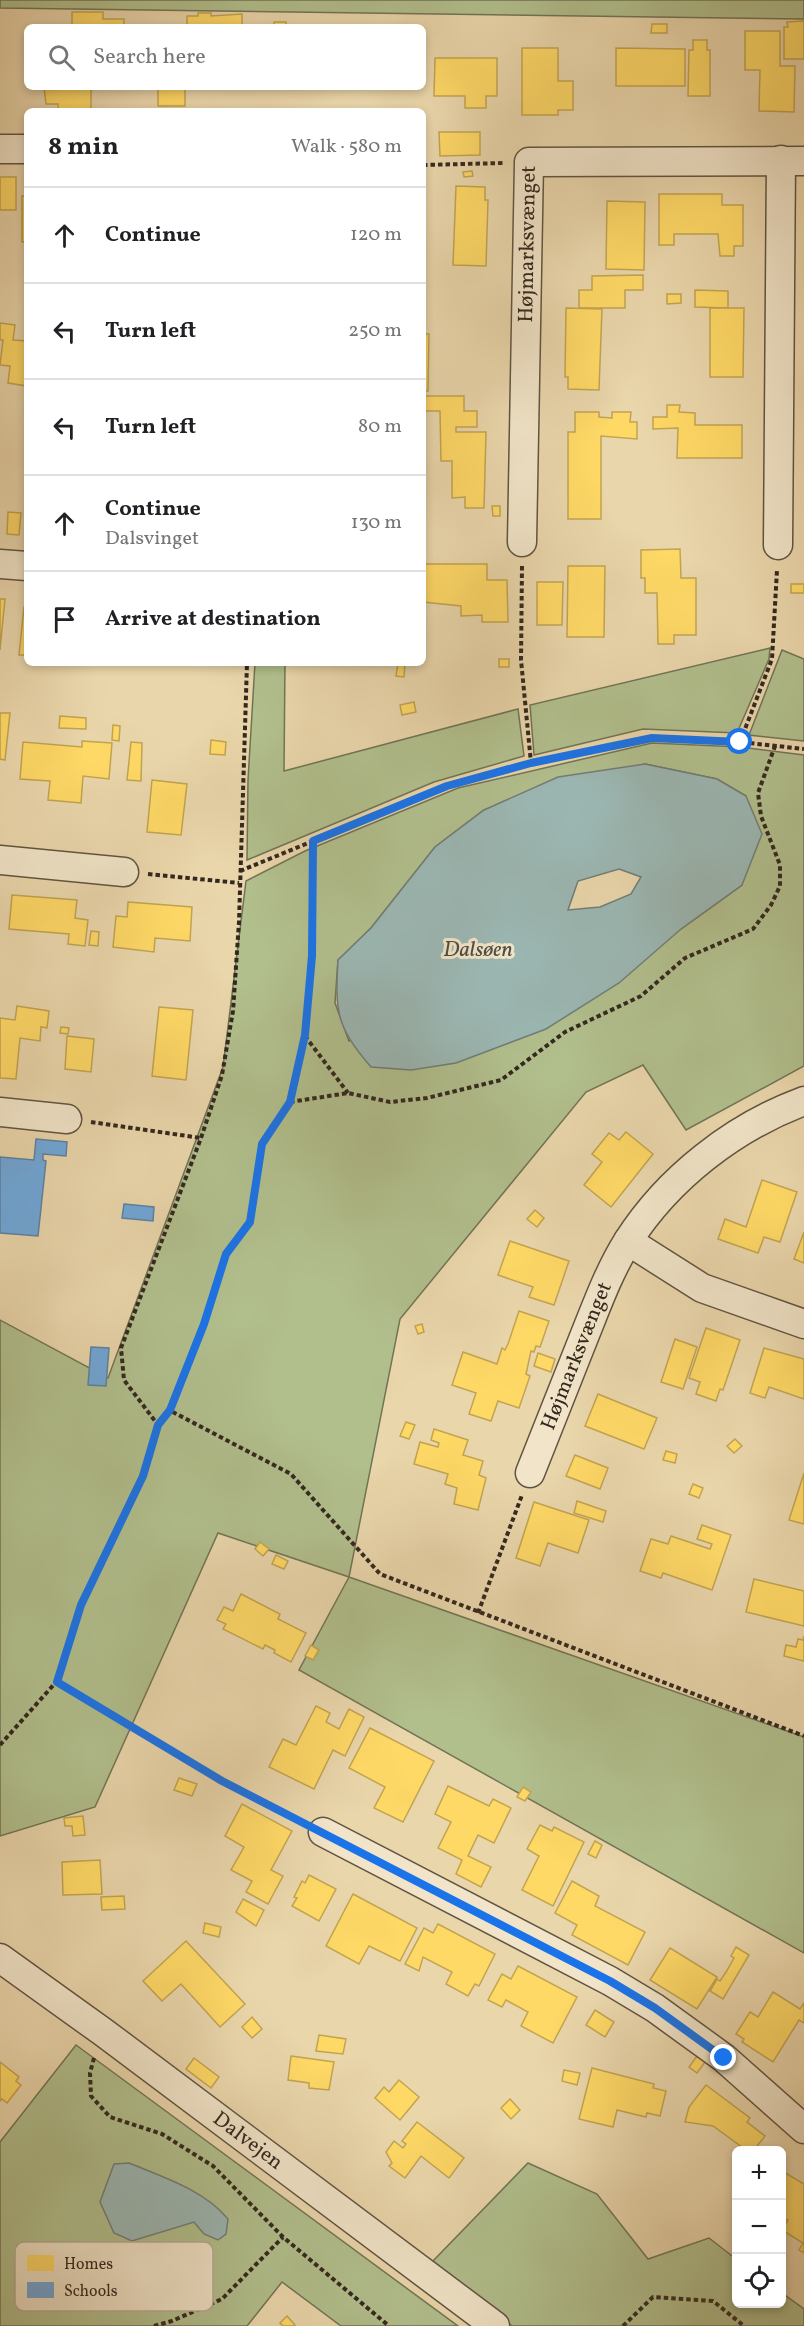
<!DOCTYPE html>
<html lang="en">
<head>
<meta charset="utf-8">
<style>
	:root { --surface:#fff; --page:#f6f6f6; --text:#202124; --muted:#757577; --line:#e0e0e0 }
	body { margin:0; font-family:Vollkorn,serif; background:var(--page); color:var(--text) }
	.controls { position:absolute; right:18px; bottom:18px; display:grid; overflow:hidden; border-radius:9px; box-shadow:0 3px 9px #0003 }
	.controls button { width:54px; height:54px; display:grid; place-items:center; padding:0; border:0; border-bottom:2px solid var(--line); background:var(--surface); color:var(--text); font:30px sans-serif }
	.stop { position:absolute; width:18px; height:18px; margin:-14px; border:4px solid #1a73e8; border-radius:50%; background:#fff }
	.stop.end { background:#1a73e8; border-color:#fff; box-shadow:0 2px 6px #0008 }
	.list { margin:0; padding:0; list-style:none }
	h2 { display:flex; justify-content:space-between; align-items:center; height:78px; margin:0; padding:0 24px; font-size:26px }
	h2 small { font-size:20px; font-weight:400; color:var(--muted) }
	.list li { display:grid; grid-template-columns:39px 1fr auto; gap:18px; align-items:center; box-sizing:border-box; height:96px; padding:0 24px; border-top:2px solid var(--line) }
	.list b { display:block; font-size:22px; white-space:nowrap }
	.list p { margin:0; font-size:20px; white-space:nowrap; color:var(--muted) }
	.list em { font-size:20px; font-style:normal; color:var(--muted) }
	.icon { flex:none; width:33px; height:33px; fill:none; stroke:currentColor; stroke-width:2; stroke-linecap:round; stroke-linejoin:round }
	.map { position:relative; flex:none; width:804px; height:2326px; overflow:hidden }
	.search { position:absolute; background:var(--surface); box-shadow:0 3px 9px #0003; left:24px; top:24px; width:402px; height:66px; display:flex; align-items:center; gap:15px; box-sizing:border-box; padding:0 21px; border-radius:9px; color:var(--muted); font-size:22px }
	.panel { position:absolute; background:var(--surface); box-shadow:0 3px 9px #0003; left:24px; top:108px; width:402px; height:558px; border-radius:9px }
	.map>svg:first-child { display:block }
	.green { fill:#b1bf8d; stroke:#727456; stroke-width:1.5; fill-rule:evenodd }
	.water { fill:#9bb7b3; stroke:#717e78; stroke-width:1.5; fill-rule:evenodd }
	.homes { fill:#ffd966; stroke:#c2a451; stroke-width:1.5 }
	.schools { fill:#6fa8dc; stroke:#5d82a3; stroke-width:1.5 }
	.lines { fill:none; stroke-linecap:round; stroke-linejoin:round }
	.street-casing { stroke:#615442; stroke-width:31 }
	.path { stroke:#33281f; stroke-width:4; stroke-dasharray:4.5 3; stroke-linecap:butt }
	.street { stroke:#f1e4c8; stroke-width:28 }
	.route { stroke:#1a73e8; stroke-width:8 }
	.labels { text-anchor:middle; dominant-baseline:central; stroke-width:6; stroke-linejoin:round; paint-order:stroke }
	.street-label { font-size:21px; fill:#33281f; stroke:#f1e4c8 }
	.water-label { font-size:22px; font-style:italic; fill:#4d4c44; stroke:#f1e4c8 }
	.key { fill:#f1e4c8; stroke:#b8ac95; stroke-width:1.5 }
	.key-label { font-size:16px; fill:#33281f }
</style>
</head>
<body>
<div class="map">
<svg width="804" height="2326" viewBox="0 0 804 2326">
	<rect width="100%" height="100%" fill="#ead6ab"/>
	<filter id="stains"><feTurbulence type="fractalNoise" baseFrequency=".00333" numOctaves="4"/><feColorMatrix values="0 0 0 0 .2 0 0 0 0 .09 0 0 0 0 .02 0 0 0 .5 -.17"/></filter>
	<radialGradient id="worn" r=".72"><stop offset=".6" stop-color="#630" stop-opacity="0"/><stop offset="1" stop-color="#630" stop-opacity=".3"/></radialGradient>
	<g class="green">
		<polygon points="0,0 804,0 804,19 0,8"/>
		<polygon points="770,648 769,659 737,733 643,729 534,755 530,705"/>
		<polygon points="782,650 804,659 804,741 749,735"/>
		<polygon points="255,663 285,663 284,771 518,709 524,756 434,782 247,860 248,780"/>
		<path d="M652,743L740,747L804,755V1066L686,1130L643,1065L586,1092L400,1319L349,1577L804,1737V1953L299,1670L349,1577L218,1533L95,1807L0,1836V1320L108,1378L223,1067L246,881L305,851L458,788ZM645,764L717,779L746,796L742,885L681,929L349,1041L335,1003L338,960L371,928L435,847L484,810Z"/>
		<polygon points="76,2045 458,2326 341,2326 282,2282 247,2326 0,2326 0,2142"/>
		<polygon points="528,2163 597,2194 648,2259 709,2238 736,2259 736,2304 782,2304 782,2293 804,2309 804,2326 512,2326 433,2261"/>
	</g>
	<g class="water">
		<path d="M645,764L717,779L746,796L762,834L742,885L681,929L619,983L546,1029L456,1063L411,1070L371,1067C336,1026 335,1012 338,960L371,928L435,847L484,810L558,777ZM619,869L641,877L631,894L600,907L568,910L578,881Z"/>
		<path d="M129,2163C163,2177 204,2190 228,2219L226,2234L218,2240L204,2234L194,2222L132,2241L114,2233L100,2202L114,2164Z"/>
	</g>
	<g class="homes">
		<polygon points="72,12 103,12 103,19 124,19 124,27 72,27"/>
		<polygon points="198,13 211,13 211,16 242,14 242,26 187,27 187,16 198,16"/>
		<polygon points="804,21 804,59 784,59 784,27 788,27 787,22"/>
		<rect x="274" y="22" width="12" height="5"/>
		<polygon points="652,24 667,24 667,33 651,33"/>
		<polygon points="745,31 780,31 780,66 795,66 794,112 759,111 760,70 745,70"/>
		<polygon points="693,40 707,40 707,50 710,50 710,96 688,96 689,50 693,50"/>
		<polygon points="522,48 558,48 558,81 573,81 573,110 558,110 558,115 522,115"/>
		<polygon points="616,48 685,49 685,86 616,86"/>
		<polygon points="435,58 497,58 497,96 486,96 486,108 465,108 465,96 434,96"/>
		<polygon points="44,87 91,87 91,111 58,111 58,104 46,104"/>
		<rect x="158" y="87" width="27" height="19"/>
		<polygon points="439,132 480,132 480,155 440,156"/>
		<polygon points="472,171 473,176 464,177 463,172"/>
		<rect x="0" y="177" width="16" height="33"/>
		<polygon points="456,186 485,187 485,200 488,200 486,266 453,265"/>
		<polygon points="659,194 722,194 722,205 743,205 743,246 734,246 734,256 720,256 718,234 674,234 674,245 659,245"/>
		<rect x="22" y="196" width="5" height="46"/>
		<polygon points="607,201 645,202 644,270 606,269"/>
		<polygon points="643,275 643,290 625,290 625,308 579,308 579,290 592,290 592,276"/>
		<polygon points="695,290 728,291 728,308 695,307"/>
		<polygon points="667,294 681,294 681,303 667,304"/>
		<polygon points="566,308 602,309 599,390 568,389 568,377 565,377"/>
		<polygon points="710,308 744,308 743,377 710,377"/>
		<polygon points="0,323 15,325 13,340 27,341 27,386 8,383 10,366 0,365 3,340 0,340"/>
		<polygon points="423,334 429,334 428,391 423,391"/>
		<polygon points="423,396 464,396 464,411 477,411 477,427 456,427 456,432 486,432 484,508 465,508 465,497 452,498 452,461 441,461 440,411 423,411"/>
		<polygon points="667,405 680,405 679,412 695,413 695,425 742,425 742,458 677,458 678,428 653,429 653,417 667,417"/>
		<polygon points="575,412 599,412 599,417 612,418 612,412 631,412 630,422 637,422 637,439 601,436 601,519 568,519 568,432 575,432"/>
		<polygon points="492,506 500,506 500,516 493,516"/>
		<polygon points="8,512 21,513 19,535 7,534"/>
		<polygon points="680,549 681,578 696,578 696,635 674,635 674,644 658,644 657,593 645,593 645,578 641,578 641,550"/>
		<polygon points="423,564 487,564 487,580 507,580 508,622 482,622 482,615 461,616 461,606 423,602"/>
		<polygon points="568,566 605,566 604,637 567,637"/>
		<polygon points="537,582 563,582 562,625 537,625"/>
		<rect x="791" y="584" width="13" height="9"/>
		<polygon points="0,599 5,599 0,650"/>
		<polygon points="24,607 27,607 27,655 19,655"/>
		<rect x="499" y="659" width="10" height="8"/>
		<polygon points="398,663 405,663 404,677 396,676"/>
		<polygon points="414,702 416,712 402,715 400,705"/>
		<polygon points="0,713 10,713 5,760 0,759"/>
		<polygon points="60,716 86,718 86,729 59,728"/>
		<polygon points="113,725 120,726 119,741 112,740"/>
		<polygon points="211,740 226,742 225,755 210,754"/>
		<polygon points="82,741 112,743 109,779 83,776 81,803 48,800 50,781 20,779 23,742 82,747"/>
		<polygon points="131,742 142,743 141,781 127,780"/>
		<polygon points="152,780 187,784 181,835 147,832"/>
		<polygon points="12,895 77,900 75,918 88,920 85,946 68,944 69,934 9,929"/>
		<polygon points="128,902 192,907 190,941 155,938 154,952 113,947 116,916 127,917"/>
		<polygon points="91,931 99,932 98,946 89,945"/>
		<polygon points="17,1006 49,1011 47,1028 41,1027 40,1041 20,1038 16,1079 0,1078 0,1018 15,1020"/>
		<polygon points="159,1007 193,1010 186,1080 152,1076"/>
		<polygon points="61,1027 69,1028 68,1034 60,1033"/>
		<polygon points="67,1036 94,1039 91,1072 65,1069"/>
		<polygon points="626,1132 653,1154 611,1207 584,1185 602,1162 592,1154 609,1133 619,1140"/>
		<polygon points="762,1180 797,1192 780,1242 764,1237 758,1253 718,1239 725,1219 746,1227"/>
		<polygon points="535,1210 544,1218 537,1227 527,1219"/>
		<polygon points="804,1232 804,1263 794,1259"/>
		<polygon points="510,1241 569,1261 554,1305 529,1297 533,1287 498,1275"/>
		<polygon points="519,1311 549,1321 540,1347 536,1346 534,1352 531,1351 526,1374 530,1376 519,1408 498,1401 491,1421 469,1414 476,1393 452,1385 463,1352 497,1364 502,1348 505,1350 508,1344"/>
		<polygon points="422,1324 424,1332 418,1334 415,1326"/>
		<polygon points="706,1328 740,1340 723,1390 720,1389 716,1401 696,1394 700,1382 689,1378"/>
		<polygon points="675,1339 697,1347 683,1389 661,1382"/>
		<polygon points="764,1348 804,1359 804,1399 769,1387 765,1398 750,1393"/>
		<polygon points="538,1353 555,1359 551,1372 534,1366"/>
		<polygon points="598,1394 657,1418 644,1449 585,1426"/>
		<polygon points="406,1422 415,1425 409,1439 400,1436"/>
		<polygon points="434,1429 468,1440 463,1455 483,1461 479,1475 486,1478 478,1510 454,1504 457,1488 445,1484 448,1474 414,1464 420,1442 438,1447 439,1443 431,1440"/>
		<polygon points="735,1439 742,1446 734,1453 727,1446"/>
		<polygon points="666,1451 677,1454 675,1463 663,1460"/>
		<polygon points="575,1455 608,1468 600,1489 566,1476"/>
		<polygon points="804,1473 804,1524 789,1520"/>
		<polygon points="693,1484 703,1488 699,1498 689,1494"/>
		<polygon points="577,1501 606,1511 603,1522 574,1513"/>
		<polygon points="534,1502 589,1520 578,1553 548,1543 540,1566 516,1558"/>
		<polygon points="702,1525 731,1535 712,1590 663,1573 661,1578 640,1571 651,1539 668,1544 671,1536 710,1549 712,1544 697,1539"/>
		<polygon points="260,1542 269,1549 263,1556 255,1549"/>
		<polygon points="276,1555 288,1561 284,1569 272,1564"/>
		<polygon points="754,1579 804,1591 804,1626 746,1612"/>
		<polygon points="241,1594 280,1614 278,1619 306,1633 291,1662 274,1653 275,1650 265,1645 263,1649 223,1629 226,1624 217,1620 224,1607 233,1611"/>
		<polygon points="804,1636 804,1661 784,1656 786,1645 796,1647 798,1639 803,1640"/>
		<polygon points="311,1645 319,1650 313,1660 305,1656"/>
		<polygon points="316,1706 330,1713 326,1722 339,1729 349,1709 364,1717 345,1756 333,1750 314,1789 269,1767 283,1739 296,1745"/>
		<polygon points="370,1728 434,1761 403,1822 374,1808 385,1787 349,1768"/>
		<polygon points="179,1778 197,1784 192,1796 174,1790"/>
		<polygon points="448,1786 489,1806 493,1799 511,1808 494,1843 478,1835 468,1856 491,1867 481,1887 456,1874 462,1860 438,1848 451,1822 435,1814"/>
		<polygon points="523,1787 531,1792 525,1801 517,1797"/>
		<polygon points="242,1804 292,1831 271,1870 283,1876 268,1904 246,1892 252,1881 231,1870 244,1847 225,1836"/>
		<polygon points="83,1816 85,1835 73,1836 72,1826 65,1826 64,1818"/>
		<polygon points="540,1825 552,1831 554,1827 584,1842 553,1906 522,1890 539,1856 527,1849"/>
		<polygon points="595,1841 602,1845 596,1858 588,1854"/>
		<polygon points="100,1860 102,1894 63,1895 62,1862"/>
		<polygon points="309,1875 336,1889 319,1921 292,1906 297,1898 294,1897 302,1881 305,1883"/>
		<polygon points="572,1881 599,1896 595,1906 645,1932 628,1965 572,1935 577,1925 555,1913"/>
		<polygon points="353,1894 417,1928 400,1961 369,1946 359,1964 326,1946"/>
		<polygon points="124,1896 125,1909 102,1910 101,1897"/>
		<polygon points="243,1899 264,1910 256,1926 236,1912"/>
		<polygon points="205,1923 221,1927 219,1937 203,1933"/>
		<polygon points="438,1924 495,1954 479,1986 475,1984 468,1996 446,1984 452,1972 423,1957 419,1971 405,1964 424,1928 433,1933"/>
		<polygon points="186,1941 245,2004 220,2027 181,1984 162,2001 143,1981"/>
		<polygon points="736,1947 749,1955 723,1999 710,1991 717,1979 720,1981 726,1972 734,1958 731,1956"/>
		<polygon points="670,1948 717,1977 697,2009 650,1980"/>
		<polygon points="518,1966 577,1997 553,2043 521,2026 528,2012 506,2000 502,2007 488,2000 502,1974 511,1979"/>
		<polygon points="773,1992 800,2009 804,2003 804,2023 799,2020 773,2062 742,2042 744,2039 736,2034 750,2012 758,2017"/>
		<polygon points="595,2010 614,2022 605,2037 586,2025"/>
		<polygon points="252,2017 262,2029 252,2038 242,2027"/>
		<polygon points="319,2035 346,2039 343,2054 316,2051"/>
		<polygon points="291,2056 334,2062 329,2090 309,2088 309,2083 288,2080"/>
		<polygon points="697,2056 705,2062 697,2073 689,2067"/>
		<polygon points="194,2058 219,2077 211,2088 186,2069"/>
		<polygon points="0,2062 19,2077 16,2081 21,2085 7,2103 2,2099 0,2101"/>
		<polygon points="592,2068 654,2084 653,2088 666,2091 660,2116 647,2113 646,2117 617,2110 613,2127 579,2119"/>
		<polygon points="564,2070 580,2073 577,2085 562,2081"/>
		<polygon points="399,2080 419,2097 400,2120 375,2098 384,2087 389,2092"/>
		<polygon points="706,2085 750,2118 747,2122 765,2136 754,2150 746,2150 713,2126 685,2122 689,2107"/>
		<polygon points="510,2099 520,2110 511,2119 501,2108"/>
		<polygon points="417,2122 464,2158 449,2178 421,2156 405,2178 389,2166 392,2163 386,2152 394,2141 403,2148 406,2144 402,2141"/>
		<polygon points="782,2171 804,2184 804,2253 799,2250 803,2243 782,2230 788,2220 782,2217"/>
		<polygon points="287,2316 295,2325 293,2326 283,2326 280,2323"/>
	</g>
	<g class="schools">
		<polygon points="36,1139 67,1142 66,1156 43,1154 43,1160 46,1161 38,1236 0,1233 0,1157 34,1160"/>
		<polygon points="124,1204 154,1207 153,1221 122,1218"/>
		<polygon points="91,1347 109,1348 106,1386 88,1385"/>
	</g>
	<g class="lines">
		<g class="street-casing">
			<g id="street">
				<polyline points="0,149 27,149"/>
				<path id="s1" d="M522,542L529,162L804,161"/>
				<polyline points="778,545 781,160"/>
				<polyline points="0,564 27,566"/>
				<polyline points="0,860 124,872"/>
				<polyline points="0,1112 67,1119"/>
				<polyline points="628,1241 702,1288 804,1324"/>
				<path id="s2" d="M530,1473C548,1428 566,1382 584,1337C597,1305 609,1271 628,1241C668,1178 734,1127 804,1101"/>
				<polyline points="323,1832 610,1981 655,2008 724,2058 804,2129"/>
				<path id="s3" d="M0,1958L103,2032L495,2326"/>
			</g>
		</g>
		<g class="path">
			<polyline points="423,165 503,163"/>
			<polyline points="522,566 521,660 531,763"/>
			<polyline points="740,742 772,659 777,570"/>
			<polyline points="240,871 447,786 531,763 652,738 740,742 804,749"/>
			<polyline points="148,874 239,883"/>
			<polyline points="305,1036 348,1093"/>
			<polyline points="290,1102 348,1093 390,1102 427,1098 501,1080 565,1032 641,996 685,958 753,929 771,905 780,886 780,865 761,816 758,793 775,746"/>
			<polyline points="91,1122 201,1138"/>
			<polyline points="169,1410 204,1324 226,1253 250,1222 262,1144 290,1102 305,1035 312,956 313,841"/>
			<polyline points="158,1425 169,1410 291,1474 380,1574 804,1736"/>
			<polyline points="478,1613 522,1495"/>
			<polyline points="57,1681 222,1781 301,1821"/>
			<polyline points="0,1745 57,1681 81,1605 143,1476 158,1425 124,1380 121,1348 201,1138 222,1075 233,1011 239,922 247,663"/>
			<polyline points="94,2058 90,2073 91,2096 110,2117 162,2134 213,2166 283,2237 389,2326"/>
			<polyline points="154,2326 172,2321 222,2299 283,2237"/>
			<polyline points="623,2326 653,2297 713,2301 744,2326"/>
		</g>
		<use href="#street" class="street"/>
	</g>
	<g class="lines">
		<polyline class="route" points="724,2058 655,2008 610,1981 222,1781 57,1682 81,1605 143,1476 158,1425 170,1410 204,1324 226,1254 250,1222 262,1144 290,1102 305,1035 312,956 313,841 447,786 531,763 652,738 740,742"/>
	</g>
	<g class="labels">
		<g class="street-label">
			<text stroke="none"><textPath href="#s1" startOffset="298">Højmarksvænget</textPath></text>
			<text stroke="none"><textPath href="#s2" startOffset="126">Højmarksvænget</textPath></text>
			<text stroke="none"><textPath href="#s3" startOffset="308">Dalvejen</textPath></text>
		</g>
		<g class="water-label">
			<text x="478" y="950">Dalsøen</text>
		</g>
	</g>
	<rect x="15" y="2242" width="198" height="69" rx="9" class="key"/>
	<rect x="27" y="2255" width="27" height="16" fill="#ffd966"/>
	<rect x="27" y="2282" width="27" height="16" fill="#6fa8dc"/>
	<g class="key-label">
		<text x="64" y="2269">Homes</text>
		<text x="64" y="2296">Schools</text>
	</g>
	<rect width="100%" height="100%" filter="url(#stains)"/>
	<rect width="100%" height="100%" fill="url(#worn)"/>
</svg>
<div class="controls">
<button>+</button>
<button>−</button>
<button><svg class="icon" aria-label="locate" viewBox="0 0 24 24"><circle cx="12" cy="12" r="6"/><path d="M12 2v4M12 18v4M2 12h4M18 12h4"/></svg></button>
</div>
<div class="stop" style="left:740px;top:742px"></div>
<div class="stop end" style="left:724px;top:2058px"></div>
<div class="search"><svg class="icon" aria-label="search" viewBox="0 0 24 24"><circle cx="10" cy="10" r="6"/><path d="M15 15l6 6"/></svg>Search here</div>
<section class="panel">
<h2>8 min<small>Walk · 580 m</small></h2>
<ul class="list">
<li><svg class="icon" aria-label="ahead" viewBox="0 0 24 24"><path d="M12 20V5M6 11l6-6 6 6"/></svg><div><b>Continue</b></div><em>120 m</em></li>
<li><svg class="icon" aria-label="left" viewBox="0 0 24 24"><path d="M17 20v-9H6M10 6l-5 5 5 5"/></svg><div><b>Turn left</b></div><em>250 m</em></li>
<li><svg class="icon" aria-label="left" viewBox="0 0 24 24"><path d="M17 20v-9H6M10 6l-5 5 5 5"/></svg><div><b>Turn left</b></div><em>80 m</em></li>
<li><svg class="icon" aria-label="ahead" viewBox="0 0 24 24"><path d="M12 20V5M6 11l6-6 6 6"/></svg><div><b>Continue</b><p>Dalsvinget</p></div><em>130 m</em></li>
<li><svg class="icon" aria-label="arrive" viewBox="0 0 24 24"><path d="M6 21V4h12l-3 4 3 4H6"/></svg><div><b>Arrive at destination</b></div></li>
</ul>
</section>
</div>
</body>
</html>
